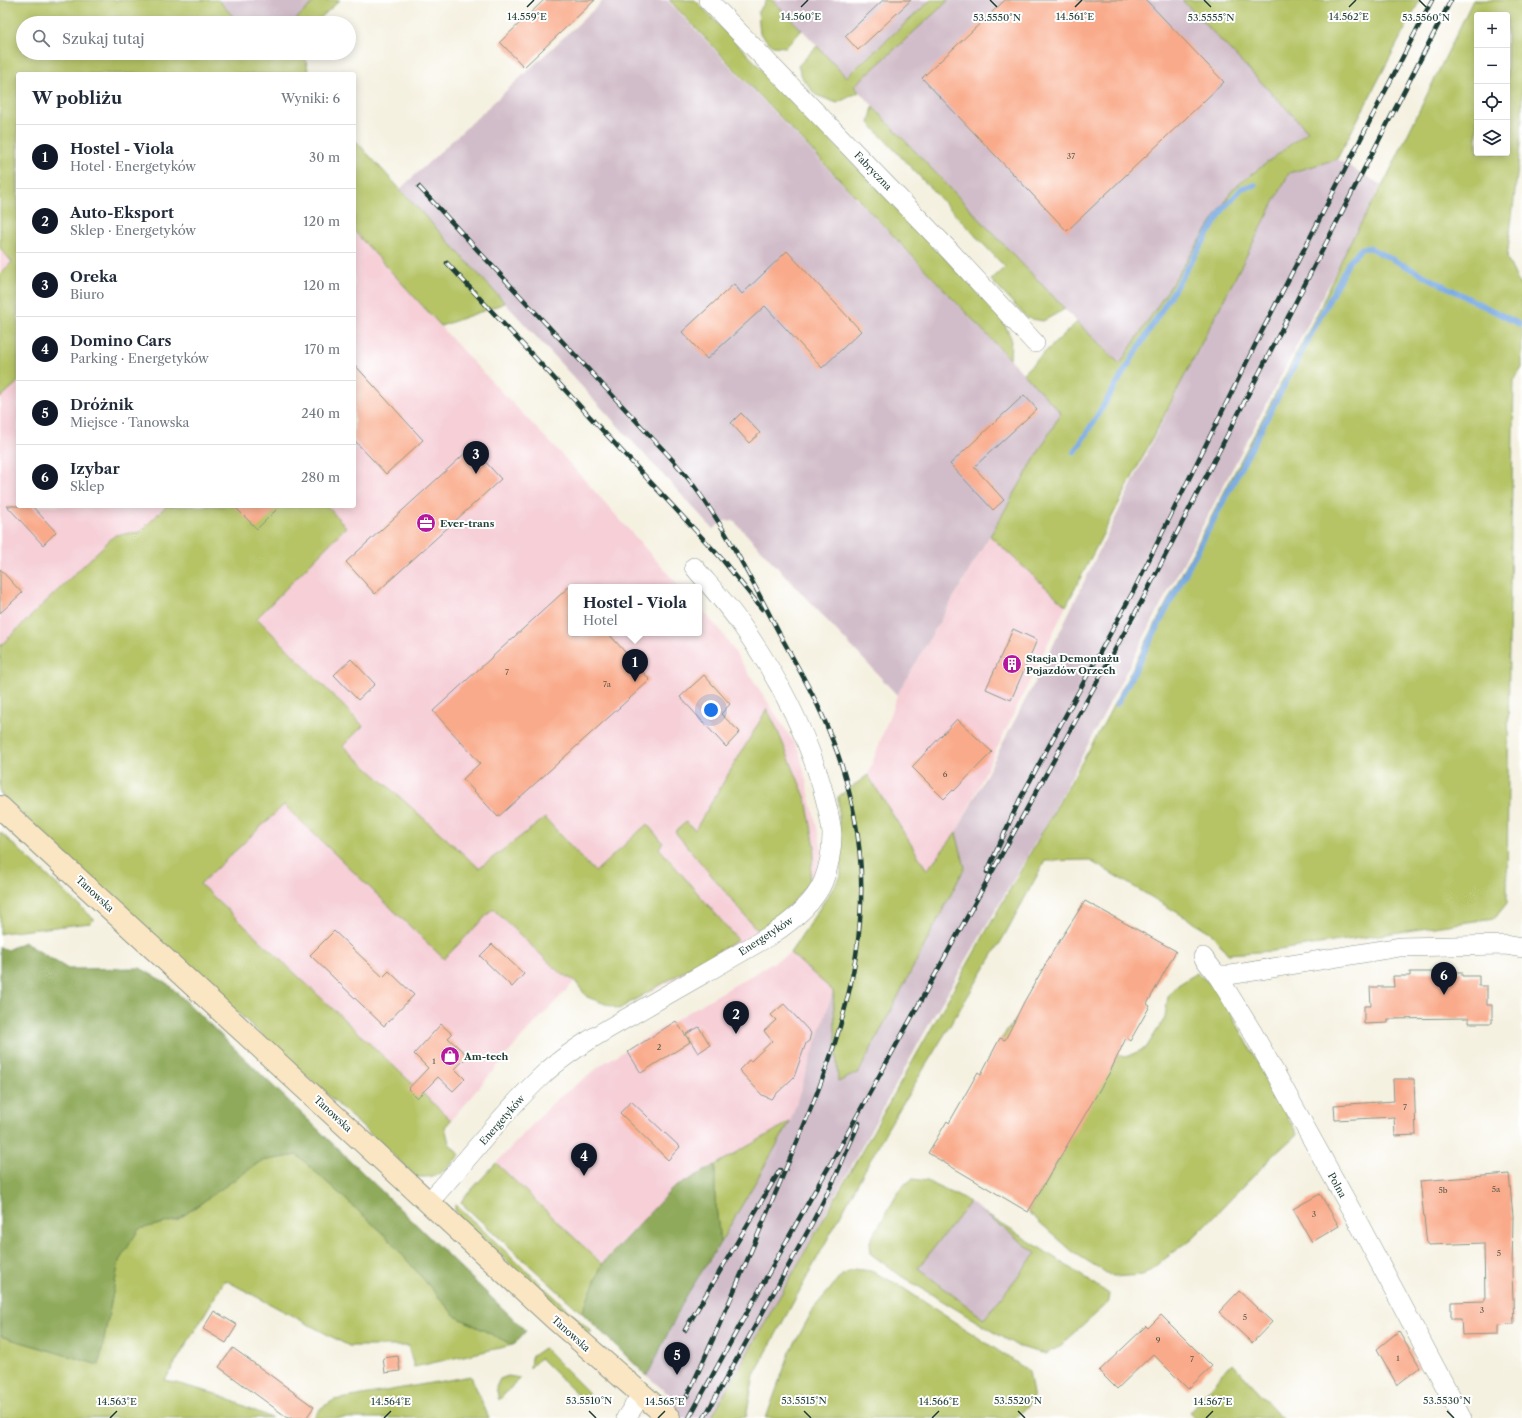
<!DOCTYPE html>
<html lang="pl">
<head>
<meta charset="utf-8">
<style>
	:root { --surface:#fff; --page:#f6f6f7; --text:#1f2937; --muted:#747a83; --line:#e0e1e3; --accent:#111827 }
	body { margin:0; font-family:"Libre Caslon Text",serif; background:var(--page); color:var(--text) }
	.controls { position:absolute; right:12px; top:12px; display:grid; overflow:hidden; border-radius:4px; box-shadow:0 2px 10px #0003 }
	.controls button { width:36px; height:36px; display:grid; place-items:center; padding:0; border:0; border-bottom:1px solid var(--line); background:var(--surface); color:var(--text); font:20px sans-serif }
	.you { position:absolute; left:711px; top:710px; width:14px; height:14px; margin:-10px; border:3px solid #fff; border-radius:50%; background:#1a73e8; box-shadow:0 0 0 6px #1a73e833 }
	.badge { display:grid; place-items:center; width:26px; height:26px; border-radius:50%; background:var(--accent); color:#fff; font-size:13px; font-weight:700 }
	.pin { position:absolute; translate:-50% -33px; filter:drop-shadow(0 1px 2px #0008) }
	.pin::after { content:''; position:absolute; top:21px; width:14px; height:12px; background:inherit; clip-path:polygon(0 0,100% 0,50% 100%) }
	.popup { position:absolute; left:568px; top:584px; width:134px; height:52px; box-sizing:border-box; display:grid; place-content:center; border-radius:4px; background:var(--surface); filter:drop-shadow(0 1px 3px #0005); font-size:13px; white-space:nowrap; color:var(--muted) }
	.popup b { font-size:15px; color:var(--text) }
	.popup::after { content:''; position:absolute; left:50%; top:100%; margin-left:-8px; border:8px solid transparent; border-top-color:var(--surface) }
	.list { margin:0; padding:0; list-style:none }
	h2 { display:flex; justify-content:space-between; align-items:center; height:52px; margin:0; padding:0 16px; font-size:17px }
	h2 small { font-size:13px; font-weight:400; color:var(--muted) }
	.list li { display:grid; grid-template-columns:26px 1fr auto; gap:12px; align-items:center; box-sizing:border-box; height:64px; padding:0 16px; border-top:1px solid var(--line) }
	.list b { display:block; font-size:15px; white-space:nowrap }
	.list p { margin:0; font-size:13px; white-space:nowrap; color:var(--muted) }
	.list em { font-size:13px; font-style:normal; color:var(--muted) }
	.icon { flex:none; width:22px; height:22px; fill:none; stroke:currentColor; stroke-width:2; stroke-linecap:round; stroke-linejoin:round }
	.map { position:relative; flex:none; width:1522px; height:1418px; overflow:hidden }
	.search { position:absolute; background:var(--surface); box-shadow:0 2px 10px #0003; left:16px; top:16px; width:340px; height:44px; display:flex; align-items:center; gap:10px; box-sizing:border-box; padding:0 14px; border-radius:22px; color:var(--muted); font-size:15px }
	.panel { position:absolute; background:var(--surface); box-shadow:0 2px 10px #0003; left:16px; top:72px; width:340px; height:436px; border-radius:4px }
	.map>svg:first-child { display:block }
	.built { fill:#f6cfd7 }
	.industrial { fill:#d1bdc9 }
	.green { fill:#b6c466; stroke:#6a804d; fill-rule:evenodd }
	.forest { fill:#90aa5b; stroke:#587448 }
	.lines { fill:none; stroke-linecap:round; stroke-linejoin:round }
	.stream { stroke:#77a9e2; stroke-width:5.5 }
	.building { fill:#f9aa8a }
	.minor-casing { stroke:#8a978a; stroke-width:20 }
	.secondary-casing { stroke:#8a978a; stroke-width:24 }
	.minor { stroke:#fff; stroke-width:19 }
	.secondary { stroke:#fbe6c4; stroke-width:22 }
	.rail-casing { stroke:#1f3d34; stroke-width:4.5 }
	.rail { stroke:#fff; stroke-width:3; stroke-dasharray:9; stroke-linecap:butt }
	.ticks { fill:none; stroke:#1f3d34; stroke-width:1.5 }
	.labels { text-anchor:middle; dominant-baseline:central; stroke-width:4; stroke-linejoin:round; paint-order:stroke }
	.number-label { font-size:8px; fill:#56584a }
	.street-label { font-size:10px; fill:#1f3d34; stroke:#fff }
	.poi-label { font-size:10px; font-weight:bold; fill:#1f3d34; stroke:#fff; text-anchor:start }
	.ticks-label { font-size:10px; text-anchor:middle; fill:#1f3d34; stroke:#fff; stroke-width:4; stroke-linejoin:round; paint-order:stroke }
</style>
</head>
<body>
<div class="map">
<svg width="1522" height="1418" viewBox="0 0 1522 1418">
	<rect width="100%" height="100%" fill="#fff"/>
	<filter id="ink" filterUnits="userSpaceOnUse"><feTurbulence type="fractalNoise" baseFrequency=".025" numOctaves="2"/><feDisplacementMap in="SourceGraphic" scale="8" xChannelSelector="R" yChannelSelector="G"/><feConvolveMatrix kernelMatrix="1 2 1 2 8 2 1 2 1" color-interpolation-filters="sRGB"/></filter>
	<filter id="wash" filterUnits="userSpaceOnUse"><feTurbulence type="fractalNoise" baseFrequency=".012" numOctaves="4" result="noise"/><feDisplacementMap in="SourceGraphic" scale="16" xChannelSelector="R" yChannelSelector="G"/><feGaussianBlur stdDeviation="0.9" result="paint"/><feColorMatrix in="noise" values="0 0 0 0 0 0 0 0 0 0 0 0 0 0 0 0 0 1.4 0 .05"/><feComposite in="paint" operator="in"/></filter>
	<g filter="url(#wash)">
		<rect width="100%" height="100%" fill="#f5f1e1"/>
		<g class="built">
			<polygon points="354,231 472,361 563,456 680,587 571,587 571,633 699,633 699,607 721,631 799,750 823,853 808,895 783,920 619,1009 575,981 523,1036 451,1120 199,883 0,705 0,398 18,382 18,506 354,506"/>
			<polygon points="0,248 12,262 0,274"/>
			<polygon points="990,536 1066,606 956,833 927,870 868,775 897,695"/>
			<polygon points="790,953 833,991 790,1122 672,1189 602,1264 496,1163 555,1101 604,1063 702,1004"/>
		</g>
		<g class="industrial">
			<polygon points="218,0 316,0 292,23 239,23"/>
			<polygon points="604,0 667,0 1061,413 897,695 733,520 724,521 713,529 400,189"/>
			<polygon points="772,0 931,0 845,77 810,38"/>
			<polygon points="949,0 1182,0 1308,130 1234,188 1120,364 1077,322 854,86"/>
			<polygon points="1337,159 1381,185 1050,817 932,1019 735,1378 712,1418 660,1418 672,1397 647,1376 685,1298 720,1243 790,1122 833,991 956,833 1041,670 1188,369 1289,173"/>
			<polygon points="970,1202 1036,1253 985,1320 918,1268"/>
		</g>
		<g class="green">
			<polygon points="0,0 218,0 239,23 23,23 23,53 304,53 309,74 18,74 18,382 0,398 0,274 12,262 0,248"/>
			<polygon points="316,0 340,0 315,23 292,23"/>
			<polygon points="669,0 695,0 987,302 1001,318 1011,338 1010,359"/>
			<polygon points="767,0 772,0 802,30 786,47 773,46 760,34 758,12"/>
			<polygon points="931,0 949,0 854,86 859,92 837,103 816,95 803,79 798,66 817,46 846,77"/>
			<polygon points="1182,0 1420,0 1337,159 1289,173 1066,606 990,536 1061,413 1023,373 1077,322 1120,364 1234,188 1308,131"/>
			<path d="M1473,0H1522V120L1518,167L1507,258L1522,290V368L1514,380L1509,645L1507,903L1495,918L1272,951L1228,954L1210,932L1089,860L1045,861L1003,938L886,1131L754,1375L746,1417L711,1418L1104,723L1318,312L1348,246L1386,179ZM1477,15H1507V153H1477Z"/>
			<polygon points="873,107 1065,309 1043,321 1027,318 991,280 1005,267 869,123"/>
			<polygon points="354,139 505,303 441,326 354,231"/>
			<path d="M166,506H327L346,527L257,618L363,726L343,746L479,868L545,818L595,872L647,824L663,843L659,848L738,940L619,1009L587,997L575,981L560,973L493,909L444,959L284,805L200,884L451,1120L445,1127L449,1143L460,1155C444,1171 441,1178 417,1177L96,883L0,793V646L115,535L140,532Z"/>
			<polygon points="767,709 776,727 806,799 815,847 809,882 783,915 757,930 675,832 686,822 695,830"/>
			<polygon points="868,775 927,870 956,833 965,867 859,1072 838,1082 833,991 790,953 841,876 838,797"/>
			<polygon points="0,832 94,919 90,923 3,933 0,934"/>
			<polygon points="1197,973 1219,991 1297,1134 1272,1157 1193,1238 1143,1275 1113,1277 1073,1252 1028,1212 1059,1159 1001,1039 1015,1020 1110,1072 1118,1055 1126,1057 1146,1048 1165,1018 1168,996 1178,985"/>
			<polygon points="790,1122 720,1243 715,1197 715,1165"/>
			<polygon points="297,1155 386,1236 455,1316 513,1345 414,1367 408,1346 349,1346 225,1280 165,1380 216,1394 272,1418 0,1418 0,1336 99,1365 119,1261 139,1229 177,1220 261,1161"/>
			<polygon points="496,1163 602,1264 582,1313 461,1203 462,1200"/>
			<polygon points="913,1179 927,1181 970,1202 918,1268 984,1319 1036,1253 982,1212 1040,1248 1109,1294 1107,1304 1059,1347 1046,1354 1019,1347 901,1276 871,1254 870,1241 902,1186"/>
			<polygon points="455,1205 456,1205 592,1332 585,1333 459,1217 455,1210"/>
			<polygon points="855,1269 871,1271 897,1284 1029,1371 1034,1400 1016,1418 766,1418 790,1352 814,1308 842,1275"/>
			<polygon points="544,1348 588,1392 587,1404 540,1358 530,1368 531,1357"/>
			<polygon points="1232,1363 1282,1418 1195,1418 1189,1412"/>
			<polygon points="471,1376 489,1418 313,1418 321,1408 334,1400"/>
			<polygon points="508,1376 520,1378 499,1400 496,1387 500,1379"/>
		</g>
		<g class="forest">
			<polygon points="24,942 68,969 140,968 168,984 526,1331 513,1345 455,1316 386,1236 297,1155 261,1161 177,1220 139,1229 119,1261 99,1365 0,1336 0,947 7,950"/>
			<polygon points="715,1165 715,1197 720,1243 685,1298 647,1376 582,1313 602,1264 672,1189"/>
		</g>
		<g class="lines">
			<g class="stream">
				<polyline points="1075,452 1224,208 1242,188 1255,185"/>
				<polyline points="1117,704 1350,260 1362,248 1370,248 1519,324"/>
			</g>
		</g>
		<g id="blocks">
			<g class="building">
				<polygon points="544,0 595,0 524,67 500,42"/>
				<polygon points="883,0 911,0 858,50 845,36"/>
				<polygon points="1005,0 1146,0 1224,82 1067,231 922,78"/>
				<polygon points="787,251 861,331 822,368 765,306 707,359 682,332 734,284 742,294"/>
				<polygon points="354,364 423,440 386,474 354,440"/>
				<polygon points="1024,395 1037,409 974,467 1004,500 993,510 950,464"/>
				<polygon points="741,413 760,433 749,443 731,423"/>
				<polygon points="472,447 501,479 375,594 346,562"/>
				<polygon points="7,506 32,506 56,532 43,545"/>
				<polygon points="234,506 280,506 257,529"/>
				<polygon points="0,569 22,593 0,613"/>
				<polygon points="571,585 571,633 608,633 650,680 498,817 463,779 480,763 433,711"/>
				<polygon points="1013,629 1037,640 1011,700 986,689"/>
				<polygon points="351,659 375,684 358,700 334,675"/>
				<polygon points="704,675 730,704 721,714 740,732 726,747 680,697"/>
				<polygon points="957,719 992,752 954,791 953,790 944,799 912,767"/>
				<polygon points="1085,901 1176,951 1147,1004 1150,1006 1130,1041 1126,1038 1110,1072 1028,1212 928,1153 947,1121 949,1123 978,1072 981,1074 1000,1038 1005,1040 1024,1002 1053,951"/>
				<polygon points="334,931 383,977 389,971 414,995 384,1026 310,955"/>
				<polygon points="492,944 524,974 512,987 480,956"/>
				<polygon points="1410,972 1462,972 1462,976 1479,976 1479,986 1487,986 1487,1005 1492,1005 1492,1023 1469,1023 1469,1018 1388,1019 1388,1023 1364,1024 1364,1006 1371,1006 1370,987 1394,987 1393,976 1410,976"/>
				<polygon points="784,1004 811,1033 809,1041 806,1043 794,1077 771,1099 762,1095 739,1070 749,1060 751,1061 772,1041 764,1031 776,1020 771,1015"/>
				<polygon points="676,1021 690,1042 641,1073 628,1052"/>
				<polygon points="441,1024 452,1034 448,1038 468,1056 455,1069 465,1079 453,1091 438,1077 417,1098 408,1089 428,1068 414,1054"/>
				<polygon points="699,1027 710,1045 698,1053 686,1034"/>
				<polygon points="1393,1079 1414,1079 1416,1135 1395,1136 1394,1117 1335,1120 1334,1105 1394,1101"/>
				<polygon points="631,1101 680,1147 668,1160 620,1113"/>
				<polygon points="1509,1174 1513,1216 1512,1273 1514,1324 1498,1325 1498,1334 1462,1335 1461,1319 1451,1319 1451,1302 1485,1301 1484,1243 1427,1245 1420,1181"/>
				<polygon points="1320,1194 1339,1226 1312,1242 1293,1209"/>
				<polygon points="1239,1291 1272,1322 1252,1343 1219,1312"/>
				<polygon points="214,1311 237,1325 226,1343 203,1329"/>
				<polygon points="1161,1315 1212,1366 1188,1389 1153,1354 1117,1389 1099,1371 1146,1326 1148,1328"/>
				<polygon points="1399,1331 1420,1367 1397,1385 1377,1349"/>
				<polygon points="233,1348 314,1407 306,1418 288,1418 219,1367"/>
				<polygon points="398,1356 400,1371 385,1373 383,1358"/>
			</g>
		</g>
	</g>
	<g filter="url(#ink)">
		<use href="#blocks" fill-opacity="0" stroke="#8a978a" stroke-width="1"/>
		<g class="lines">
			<g class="minor-casing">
				<g id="minor">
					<polyline points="708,0 950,251 1035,343"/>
					<polyline points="1203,957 1217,975 1253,1033 1359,1224 1462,1418"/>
					<polyline points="1217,975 1230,975 1400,947 1505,945 1522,948"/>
					<path d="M428,1203C468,1160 503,1112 546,1072C572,1049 602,1032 632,1015C678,988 725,962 771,935C791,922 813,905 823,882C829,867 832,850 832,834C831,818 826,803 822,787C805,729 775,672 740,623C726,603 709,585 694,567"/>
					<polyline points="626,1418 641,1395"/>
				</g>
			</g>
			<g class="secondary-casing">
				<polyline id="secondary" points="0,807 555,1319 669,1418"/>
			</g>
			<use href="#minor" class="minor"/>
			<use href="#secondary" class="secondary"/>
			<g class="rail-casing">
				<g id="rail">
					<path d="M419,187L652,438C667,453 681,469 694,486C727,530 752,581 778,631C797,666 818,701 832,739C842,763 849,789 854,814C872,902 854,995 823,1077C808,1118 790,1158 773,1199C745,1265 718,1331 687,1396"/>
					<polyline points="447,263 721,558 762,609"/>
					<polyline points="987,872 1020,799 1134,590 1260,335 1432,0"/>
					<polyline points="685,1330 780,1170"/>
					<path d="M689,1418C736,1333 782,1247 831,1163L1144,597L1451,0"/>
					<polyline points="704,1418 809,1229 834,1180 859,1123"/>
				</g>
			</g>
			<use href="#rail" class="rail"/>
		</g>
	</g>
	<path class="ticks" d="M990,0L997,7M1204,0L1211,7M1419,0L1426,7M527,7L534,0M801,7L808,0M1075,7L1082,0M1349,7L1356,0M589,1411L596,1418M804,1411L811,1418M1018,1411L1025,1418M1447,1411L1454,1418M110,1418L117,1411M384,1418L391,1411M658,1418L665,1411M932,1418L939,1411M1206,1418L1213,1411"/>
	<defs>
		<g id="office-disc" transform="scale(1)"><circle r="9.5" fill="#b5179e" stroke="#fff"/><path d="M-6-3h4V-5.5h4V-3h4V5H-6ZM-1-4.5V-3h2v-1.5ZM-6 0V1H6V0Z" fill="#fff"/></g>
		<g id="building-disc" transform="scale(1)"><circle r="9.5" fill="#b5179e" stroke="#fff"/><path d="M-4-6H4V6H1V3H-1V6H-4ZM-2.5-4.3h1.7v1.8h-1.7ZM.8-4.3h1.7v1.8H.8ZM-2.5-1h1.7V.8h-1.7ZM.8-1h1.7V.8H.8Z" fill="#fff"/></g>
		<g id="shop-disc" transform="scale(1)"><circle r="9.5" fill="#b5179e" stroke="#fff"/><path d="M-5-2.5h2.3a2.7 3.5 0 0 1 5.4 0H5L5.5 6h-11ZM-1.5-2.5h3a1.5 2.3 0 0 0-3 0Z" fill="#fff"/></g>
	</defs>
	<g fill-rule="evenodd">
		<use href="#office-disc" x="426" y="523"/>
		<use href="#building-disc" x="1012" y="664"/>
		<use href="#shop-disc" x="450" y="1056"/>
	</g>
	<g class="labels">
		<g class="number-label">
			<text x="1071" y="156">37</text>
			<text x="507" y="672">7</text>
			<text x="607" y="684">7a</text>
			<text x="945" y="774">6</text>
			<text x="659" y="1047">2</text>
			<text x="434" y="1061">1</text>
			<text x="1405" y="1107">7</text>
			<text x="1496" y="1189">5a</text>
			<text x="1443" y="1190">5b</text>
			<text x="1314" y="1214">3</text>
			<text x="1499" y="1253">5</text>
			<text x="1482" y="1310">3</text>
			<text x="1245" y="1317">5</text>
			<text x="1158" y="1340">9</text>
			<text x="1398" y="1358">1</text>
			<text x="1192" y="1359">7</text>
		</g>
		<g class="street-label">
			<text transform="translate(873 171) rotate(46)">Fabryczna</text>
			<text transform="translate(95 894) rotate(43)">Tanowska</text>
			<text transform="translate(766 936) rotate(-33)">Energetyków</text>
			<text transform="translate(333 1114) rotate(43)">Tanowska</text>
			<text transform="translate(502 1120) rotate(-49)">Energetyków</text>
			<text transform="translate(1337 1185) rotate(61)">Polna</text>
			<text transform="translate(571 1334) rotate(42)">Tanowska</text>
		</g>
		<g class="poi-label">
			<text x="440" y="523">Ever-trans</text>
			<text x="1026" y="658">Stacja Demontażu<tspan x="1026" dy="12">Pojazdów Orzech</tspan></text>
			<text x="464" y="1056">Am-tech</text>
		</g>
	</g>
	<g class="ticks-label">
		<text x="527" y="20">14.559°E</text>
		<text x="801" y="20">14.560°E</text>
		<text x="1075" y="20">14.561°E</text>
		<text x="1349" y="20">14.562°E</text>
		<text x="997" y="21">53.5550°N</text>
		<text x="1211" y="21">53.5555°N</text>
		<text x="1426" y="21">53.5560°N</text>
		<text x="589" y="1404">53.5510°N</text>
		<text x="804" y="1404">53.5515°N</text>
		<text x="1018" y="1404">53.5520°N</text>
		<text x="1447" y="1404">53.5530°N</text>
		<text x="117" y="1405">14.563°E</text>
		<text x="391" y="1405">14.564°E</text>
		<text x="665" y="1405">14.565°E</text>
		<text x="939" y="1405">14.566°E</text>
		<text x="1213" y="1405">14.567°E</text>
	</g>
</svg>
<div class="controls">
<button>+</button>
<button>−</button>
<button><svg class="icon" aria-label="locate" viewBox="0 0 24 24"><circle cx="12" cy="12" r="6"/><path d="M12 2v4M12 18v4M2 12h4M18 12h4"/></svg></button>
<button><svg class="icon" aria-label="layers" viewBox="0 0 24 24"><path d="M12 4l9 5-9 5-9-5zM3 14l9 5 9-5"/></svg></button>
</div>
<div class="you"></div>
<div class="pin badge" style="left:635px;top:682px">1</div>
<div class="popup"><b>Hostel - Viola</b>Hotel</div>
<div class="pin badge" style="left:736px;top:1034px">2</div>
<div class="pin badge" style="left:476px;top:474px">3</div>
<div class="pin badge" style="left:584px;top:1176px">4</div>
<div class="pin badge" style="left:677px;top:1375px">5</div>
<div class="pin badge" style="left:1444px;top:995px">6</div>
<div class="search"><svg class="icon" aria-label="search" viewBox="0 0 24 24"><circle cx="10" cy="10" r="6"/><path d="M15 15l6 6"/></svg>Szukaj tutaj</div>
<section class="panel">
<h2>W pobliżu<small>Wyniki: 6</small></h2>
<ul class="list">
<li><span class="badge">1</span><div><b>Hostel - Viola</b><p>Hotel · Energetyków</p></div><em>30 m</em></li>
<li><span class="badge">2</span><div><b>Auto-Eksport</b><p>Sklep · Energetyków</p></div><em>120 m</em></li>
<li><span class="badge">3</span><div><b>Oreka</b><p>Biuro</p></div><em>120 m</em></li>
<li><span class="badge">4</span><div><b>Domino Cars</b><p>Parking · Energetyków</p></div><em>170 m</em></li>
<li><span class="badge">5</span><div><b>Dróżnik</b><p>Miejsce · Tanowska</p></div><em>240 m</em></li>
<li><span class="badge">6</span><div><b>Izybar</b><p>Sklep</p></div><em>280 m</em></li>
</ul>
</section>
</div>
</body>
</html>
